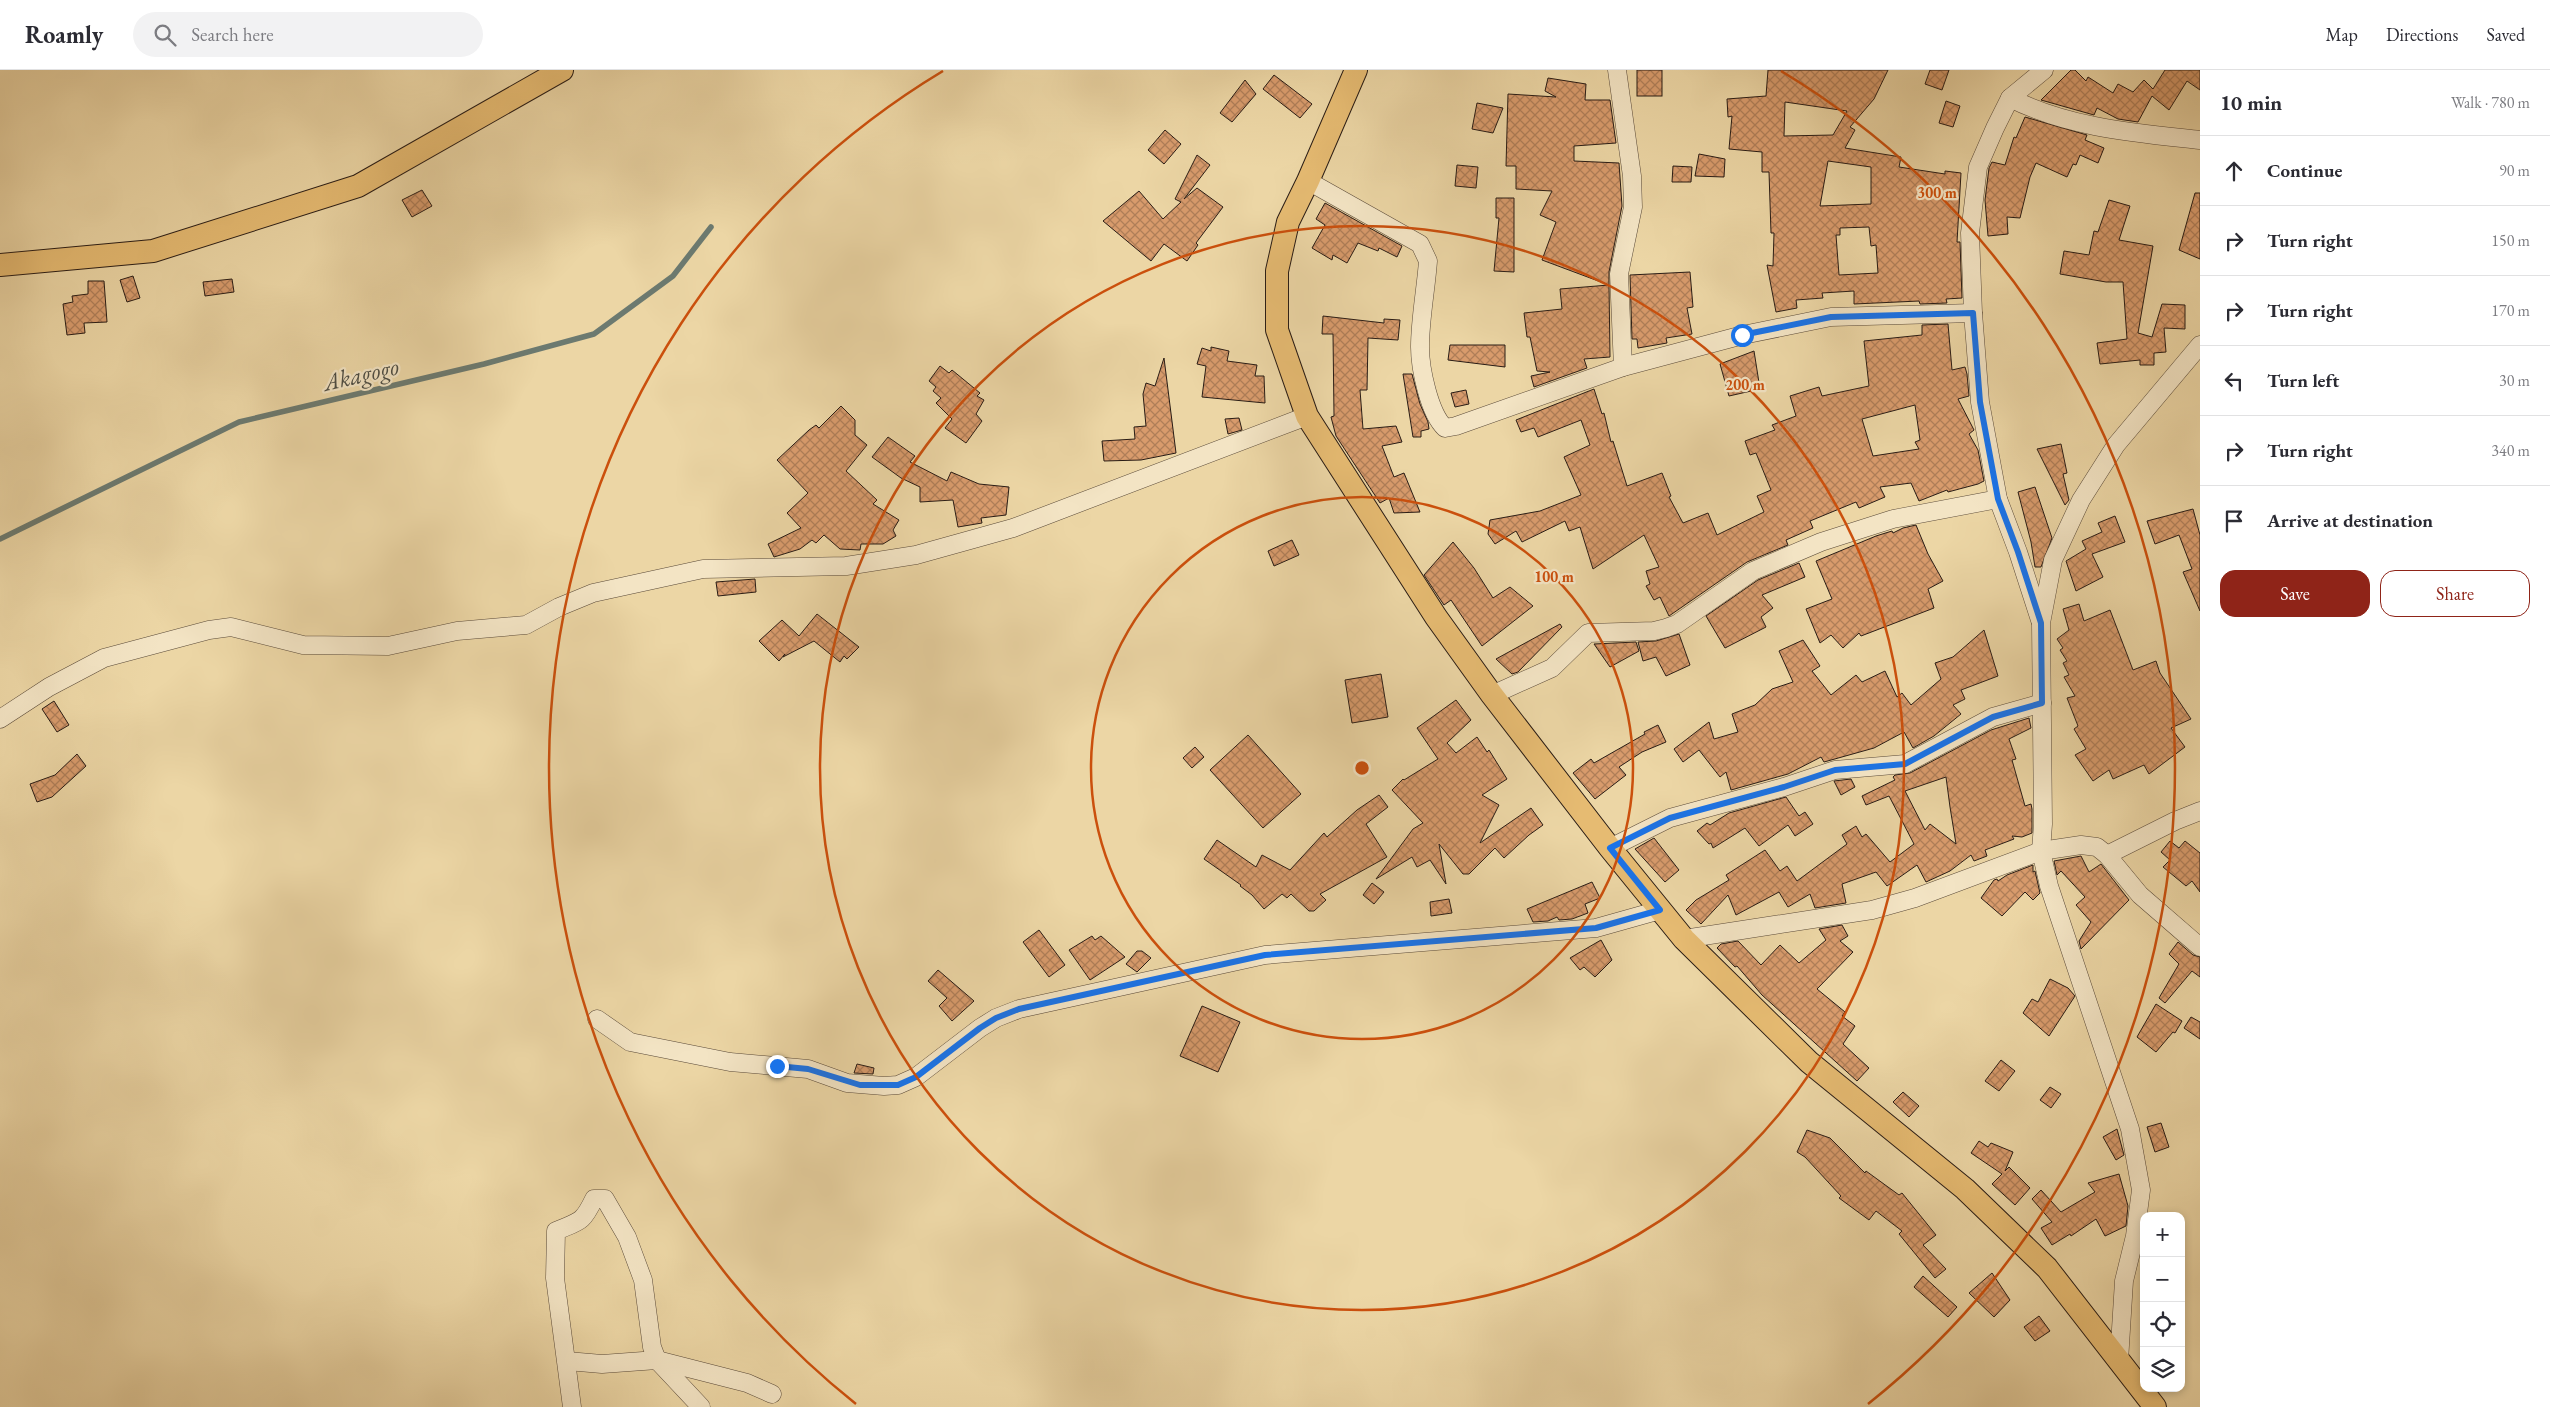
<!DOCTYPE html>
<html lang="en">
<head>
<meta charset="utf-8">
<style>
	:root { --surface:#fff; --page:#f2f2f3; --text:#2b2b33; --muted:#7c7c81; --line:#e1e1e2; --accent:#8f2418 }
	body { margin:0; font-family:"EB Garamond",serif; background:var(--page); color:var(--text) }
	.controls { position:absolute; right:15px; bottom:15px; display:grid; overflow:hidden; border-radius:10px; box-shadow:0 2px 8px #0003 }
	.controls button { width:45px; height:45px; display:grid; place-items:center; padding:0; border:0; border-bottom:1px solid var(--line); background:var(--surface); color:var(--text); font:25px sans-serif }
	.stop { position:absolute; width:15px; height:15px; margin:-11px; border:4px solid #1a73e8; border-radius:50%; background:#fff }
	.stop.end { background:#1a73e8; border-color:#fff; box-shadow:0 1px 5px #0008 }
	.list { margin:0; padding:0; list-style:none }
	h2 { display:flex; justify-content:space-between; align-items:center; height:65px; margin:0; padding:0 20px; font-size:21px }
	h2 small { font-size:16px; font-weight:400; color:var(--muted) }
	.list li { display:grid; grid-template-columns:32px 1fr auto; gap:15px; align-items:center; box-sizing:border-box; height:70px; padding:0 20px; border-top:1px solid var(--line) }
	.list b { display:block; font-size:19px; white-space:nowrap }
	.list em { font-size:16px; font-style:normal; color:var(--muted) }
	.actions { display:flex; gap:10px; padding:15px 20px }
	.actions a { flex:1; padding:11px 0; border:1px solid var(--accent); border-radius:15px; text-align:center; font-size:18px; color:var(--accent) }
	.actions .main { background:var(--accent); color:#fff }
	.icon { flex:none; width:28px; height:28px; fill:none; stroke:currentColor; stroke-width:2; stroke-linecap:round; stroke-linejoin:round }
	.map { position:relative; flex:none; width:2200px; height:1337px; overflow:hidden }
	header { display:flex; align-items:center; gap:30px; box-sizing:border-box; height:70px; padding:0 25px; background:var(--surface); border-bottom:1px solid var(--line) }
	header strong { font-size:24px }
	nav { display:flex; gap:28px; margin-inline-start:auto; font-size:18px }
	.search { width:350px; height:45px; background:var(--page); display:flex; align-items:center; gap:12px; box-sizing:border-box; padding:0 18px; border-radius:28px; color:var(--muted); font-size:19px }
	main { display:flex }
	aside { flex:1; background:var(--surface) }
	.map>svg:first-child { display:block }
	.lines { fill:none; stroke-linecap:round; stroke-linejoin:round }
	.stream { stroke:#6c7a70; stroke-width:5.5 }
	.building { fill:url(#building-cross-hatch); stroke:#291c15; fill-rule:evenodd }
	.minor-casing { stroke:#5a4a39; stroke-width:19 }
	.major-casing { stroke:#291c15; stroke-width:24 }
	.minor { stroke:#f3e4c4; stroke-width:18 }
	.major { stroke:#e6bb72; stroke-width:22 }
	.route { stroke:#1a73e8; stroke-width:6 }
	.ring { fill:none; stroke:#cb500d; stroke-width:2.5 }
	.labels { text-anchor:middle; dominant-baseline:central; stroke-width:4.5; stroke-linejoin:round; paint-order:stroke }
	.water-label { font-size:24px; font-style:italic; fill:#4b4b42; stroke:#f3e4c4 }
	.centre { fill:#cb500d; stroke:#f3e4c4; stroke-width:2.5 }
	.ring-label { font-size:15px; text-anchor:middle; font-weight:bold; fill:#cb500d; stroke:#f3e4c4; stroke-width:4.5; stroke-linejoin:round; paint-order:stroke }
</style>
</head>
<body>
<header>
<strong>Roamly</strong>
<div class="search"><svg class="icon" aria-label="search" viewBox="0 0 24 24"><circle cx="10" cy="10" r="6"/><path d="M15 15l6 6"/></svg>Search here</div>
<nav><a>Map</a><a>Directions</a><a>Saved</a></nav>
</header>
<main>
<div class="map">
<svg width="2200" height="1337" viewBox="0 0 2200 1337">
	<defs>
		<pattern id="building-cross-hatch" width="8" height="8" patternUnits="userSpaceOnUse" patternTransform="scale(1.25)"><rect width="8" height="8" fill="#d89b6c"/><path d="M0 0l8 8M0 8l8-8" fill="none" stroke="#af7e58"/></pattern>
	</defs>
	<rect width="100%" height="100%" fill="#ecd6a5"/>
	<filter id="stains"><feTurbulence type="fractalNoise" baseFrequency=".004" numOctaves="4"/><feColorMatrix values="0 0 0 0 .2 0 0 0 0 .09 0 0 0 0 .02 0 0 0 .5 -.17"/></filter>
	<radialGradient id="worn" r=".72"><stop offset=".6" stop-color="#630" stop-opacity="0"/><stop offset="1" stop-color="#630" stop-opacity=".3"/></radialGradient>
	<g class="lines">
		<polyline class="stream" points="0,469 239,352 484,294 594,264 673,206 711,157"/>
	</g>
	<g class="building">
		<rect x="1637" y="0" width="25" height="26"/>
		<path d="M1768,0H1888L1874,29L1850,57L1855,60L1845,78L1901,87L1899,97L1945,104V101L1961,103L1957,172H1960L1962,228L1946,229L1947,233L1920,234L1919,231L1854,234V221L1822,223L1823,228L1796,230L1797,238L1776,242L1767,195L1773,196L1774,163H1771L1769,102H1762V82L1729,79L1732,46L1728,47L1727,29L1766,26ZM1785,32L1847,41L1833,65L1784,66ZM1828,91L1871,97V134L1820,136ZM1869,157L1871,176L1876,175L1878,203L1839,205L1836,165H1840V158Z"/>
		<polygon points="1930,0 1949,0 1942,20 1925,14"/>
		<polygon points="2071,0 2075,0 2086,11 2088,7 2113,23 2118,14 2133,22 2144,10 2153,19 2165,0 2200,0 2200,20 2187,11 2169,40 2152,26 2138,52 2118,49 2097,38 2094,45 2041,30"/>
		<polygon points="1274,5 1312,34 1300,48 1263,19"/>
		<polygon points="1548,8 1586,14 1585,30 1610,30 1616,73 1574,76 1574,91 1619,93 1622,136 1609,202 1609,215 1542,190 1556,152 1540,145 1552,121 1516,119 1516,96 1506,96 1508,24 1556,27 1545,21"/>
		<polygon points="1245,10 1256,24 1232,52 1220,43"/>
		<polygon points="1946,31 1960,36 1953,57 1939,53"/>
		<polygon points="1477,33 1503,38 1493,63 1472,59"/>
		<polygon points="2025,47 2087,65 2085,70 2104,78 2098,93 2080,85 2076,95 2073,94 2067,107 2036,93 2030,107 2020,148 2007,147 2008,164 1988,166 1985,130 1989,98 1992,92 2005,95 2014,67 2016,68"/>
		<polygon points="1165,60 1181,74 1164,94 1148,80"/>
		<polygon points="1699,84 1725,89 1724,107 1695,106"/>
		<polygon points="1197,85 1210,95 1184,129 1197,118 1223,137 1196,173 1198,175 1187,191 1164,174 1151,191 1103,151 1139,121 1163,149 1181,132 1175,129"/>
		<polygon points="1457,95 1478,97 1476,118 1455,116"/>
		<polygon points="1673,96 1692,97 1691,112 1672,112"/>
		<polygon points="422,120 432,136 412,147 402,130"/>
		<polygon points="2195,123 2200,123 2200,189 2179,180"/>
		<polygon points="1496,128 1514,128 1514,202 1494,201 1499,148 1496,148"/>
		<polygon points="2109,130 2130,136 2119,170 2153,176 2138,263 2152,267 2162,234 2185,235 2185,259 2164,258 2166,282 2154,283 2154,295 2140,295 2140,290 2100,294 2097,273 2127,269 2123,212 2106,212 2060,204 2064,181 2089,185 2094,161 2098,162"/>
		<polygon points="1325,133 1402,176 1397,187 1379,178 1378,181 1358,173 1347,193 1333,185 1332,190 1312,178 1325,155 1316,149"/>
		<polygon points="1690,202 1693,237 1687,238 1692,264 1666,268 1667,273 1638,278 1637,269 1632,269 1630,205"/>
		<polygon points="133,206 140,228 127,232 120,210"/>
		<polygon points="232,209 234,222 205,226 203,212"/>
		<polygon points="88,211 104,211 107,252 84,253 85,263 67,265 63,234 73,232 72,226 88,224"/>
		<polygon points="1609,215 1610,287 1584,289 1587,298 1534,317 1531,306 1550,302 1537,301 1530,267 1527,267 1524,243 1562,239 1560,219"/>
		<polygon points="1323,246 1384,253 1384,249 1400,250 1398,270 1368,268 1367,320 1360,320 1363,359 1396,356 1402,372 1382,376 1394,407 1404,403 1420,442 1394,443 1389,428 1380,433 1336,366 1331,347 1334,346 1333,264 1322,264"/>
		<path d="M1948,254L1952,300L1965,297L1967,304L1969,326L1958,329L1974,360L1969,364L1978,380L1984,411L1978,414L1948,422L1947,420L1919,431L1911,413L1880,417L1885,427L1859,438L1856,432L1810,451L1813,458L1786,470L1788,475L1747,492L1669,546L1660,527L1654,530L1646,516L1650,514L1646,501L1659,497L1644,465L1593,499L1580,457L1569,461L1565,451L1522,472L1516,461L1495,474L1488,464L1490,450L1540,441L1581,425L1564,387L1590,375L1581,350L1538,367L1534,358L1521,362L1516,350L1594,319L1602,344L1604,343L1611,372L1613,371L1627,416L1662,403L1671,426L1669,427L1683,453L1708,443L1717,465L1764,442L1757,426L1771,420L1756,383L1750,385L1745,371L1775,360L1772,355L1796,346L1790,326L1819,317L1822,326L1869,316L1864,271L1922,265V255ZM1915,335L1920,370L1915,372L1919,379L1873,386L1862,349Z"/>
		<polygon points="1450,275 1505,275 1505,297 1448,290"/>
		<polygon points="1211,277 1229,281 1227,291 1257,295 1255,306 1264,306 1265,333 1202,327 1206,296 1197,294 1202,278 1211,281"/>
		<polygon points="1754,281 1760,319 1729,326 1720,294"/>
		<polygon points="1164,288 1176,383 1141,390 1104,391 1102,371 1135,369 1134,357 1146,356 1143,324 1146,313 1155,316"/>
		<polygon points="940,296 949,303 952,300 980,323 977,326 984,330 976,344 982,351 966,373 945,358 952,349 936,333 941,328 933,321 936,317 929,311"/>
		<polygon points="1403,304 1412,304 1420,334 1428,352 1429,359 1421,361 1421,367 1413,367"/>
		<polygon points="1466,320 1469,334 1455,337 1451,323"/>
		<polygon points="841,336 855,350 855,365 867,375 846,401 877,430 873,434 899,450 893,460 896,466 883,474 861,474 860,480 840,479 824,465 816,473 812,470 800,479 774,487 768,474 801,458 787,443 808,423 777,390 809,360 816,355 819,358"/>
		<polygon points="1239,348 1242,360 1228,364 1225,349"/>
		<polygon points="888,367 915,386 910,392 947,411 951,402 979,414 1009,417 1006,445 981,448 982,453 958,457 953,430 920,432 920,417 901,408 872,387"/>
		<polygon points="2061,374 2067,403 2063,404 2069,430 2065,435 2037,379"/>
		<polygon points="2035,417 2052,468 2041,497 2035,497 2031,472 2018,422"/>
		<polygon points="2193,439 2200,465 2200,541 2183,502 2192,499 2179,465 2155,474 2147,451"/>
		<polygon points="2115,446 2125,472 2092,484 2103,507 2076,521 2066,491 2086,479 2082,471 2102,462 2098,453"/>
		<polygon points="1916,455 1928,484 1943,511 1928,519 1934,538 1861,566 1859,563 1843,578 1831,565 1820,573 1806,539 1832,529 1816,491 1876,466 1892,461 1893,463 1903,458"/>
		<polygon points="1292,470 1299,485 1274,496 1268,481"/>
		<polygon points="1453,472 1474,498 1493,528 1510,517 1533,536 1482,576 1451,530 1444,535 1424,505"/>
		<polygon points="1799,493 1805,507 1762,525 1773,538 1761,547 1766,557 1725,578 1706,546 1758,510"/>
		<polygon points="755,509 756,522 718,526 716,512"/>
		<polygon points="2079,534 2084,551 2110,540 2133,600 2156,591 2160,603 2191,649 2171,658 2185,677 2149,704 2144,695 2113,709 2109,700 2093,711 2075,685 2086,679 2074,659 2078,656 2067,628 2075,626 2064,607 2069,605 2063,593 2067,591 2060,580 2063,578 2057,569 2069,560 2063,539"/>
		<polygon points="817,544 859,577 847,589 844,586 840,592 814,571 783,587 785,584 779,591 759,571 782,550 799,566"/>
		<polygon points="1560,554 1562,557 1518,602 1512,604 1496,589"/>
		<polygon points="1984,560 1998,606 1961,620 1965,629 1953,635 1961,644 1934,666 1913,678 1904,662 1874,678 1824,692 1821,687 1788,704 1731,720 1726,702 1720,707 1699,680 1683,692 1674,679 1709,652 1714,669 1738,662 1732,644 1755,635 1772,619 1793,612 1779,581 1803,570 1820,596 1812,601 1831,625 1856,605 1862,612 1885,601 1897,627 1902,623 1911,635 1941,609 1935,593 1953,587"/>
		<polygon points="1679,564 1690,595 1666,606 1656,587 1643,591 1638,572 1656,571"/>
		<polygon points="1636,572 1639,581 1610,597 1594,574"/>
		<polygon points="1381,604 1388,647 1352,653 1345,610"/>
		<polygon points="1456,630 1471,650 1447,673 1456,683 1477,667 1487,682 1489,680 1507,709 1482,725 1499,735 1480,773 1531,738 1543,755 1529,765 1504,788 1495,778 1469,804 1463,804 1439,774 1446,814 1430,790 1417,797 1412,787 1376,809 1413,759 1423,753 1392,720 1403,709 1404,710 1438,689 1417,658"/>
		<polygon points="54,631 69,655 57,662 42,639"/>
		<path d="M2029,648L2031,658L2009,669L2016,689L2012,690L2025,736L2031,734L2032,739V763L2022,767L2012,766L2014,769L1985,780L1987,786L1974,791L1971,785L1950,801L1926,812L1917,795L1887,816L1876,802L1842,814L1846,833L1815,838L1810,824L1788,837L1779,822L1736,845L1728,825L1701,854L1686,840L1696,830L1729,810L1726,805L1765,780L1780,801L1787,796L1797,811L1847,774L1842,765L1856,756L1862,767L1866,764L1890,792L1914,774L1889,726L1866,735L1862,726L1895,710L1893,707L1895,705L1910,703L1991,660ZM1946,707L1950,737L1956,774L1930,754L1925,760L1905,721Z"/>
		<polygon points="1658,655 1666,672 1642,682 1619,697 1626,705 1595,729 1573,703 1591,689 1594,693 1645,664 1644,662"/>
		<polygon points="1248,665 1301,724 1263,758 1210,700"/>
		<polygon points="1195,677 1204,687 1192,698 1183,688"/>
		<polygon points="77,684 86,696 52,727 37,732 30,714 55,705"/>
		<polygon points="1851,709 1855,717 1841,725 1834,711"/>
		<polygon points="1379,725 1388,737 1366,754 1387,787 1320,824 1326,830 1314,841 1309,841 1291,824 1287,828 1282,824 1264,839 1252,825 1240,816 1241,815 1204,789 1217,770 1256,797 1262,785 1290,800 1324,763 1327,767 1357,740"/>
		<polygon points="1786,727 1799,746 1805,742 1813,754 1795,766 1788,755 1759,776 1745,758 1713,778 1711,773 1709,774 1697,761 1707,753 1710,755 1729,743"/>
		<polygon points="1654,768 1679,800 1665,812 1635,779"/>
		<polygon points="2170,771 2179,778 2185,771 2200,783 2200,822 2192,811 2186,816 2163,797 2170,790 2161,782"/>
		<polygon points="2081,786 2089,802 2101,794 2129,830 2081,879 2079,871 2091,852 2076,835 2085,827 2061,801 2057,805 2054,791"/>
		<polygon points="2033,795 2033,802 2035,801 2040,823 2033,830 2025,822 2002,846 1981,828 1994,810 1997,809 1998,811 2007,805"/>
		<polygon points="1592,812 1600,828 1585,834 1588,843 1572,849 1559,850 1557,847 1548,851 1533,852 1527,839"/>
		<polygon points="1372,813 1384,822 1374,834 1363,825"/>
		<polygon points="1449,829 1452,843 1431,846 1430,832"/>
		<polygon points="1842,855 1848,866 1840,871 1853,882 1817,919 1845,942 1842,946 1855,956 1843,974 1869,998 1857,1011 1762,925 1737,896 1735,897 1717,878 1721,874 1738,871 1761,895 1780,875 1799,893 1826,870 1819,859"/>
		<polygon points="1039,860 1065,895 1049,907 1023,872"/>
		<polygon points="1092,866 1095,870 1101,866 1125,887 1090,910 1069,880"/>
		<polygon points="1601,870 1612,890 1595,907 1584,897 1580,900 1570,888"/>
		<polygon points="2178,872 2193,885 2200,887 2200,907 2192,901 2165,933 2159,928 2179,894 2169,884"/>
		<polygon points="1137,881 1142,881 1151,888 1137,902 1126,894"/>
		<polygon points="938,900 974,931 952,951 939,936 947,928 928,911"/>
		<polygon points="2050,909 2068,918 2075,926 2049,966 2023,943 2032,929 2038,932"/>
		<polygon points="2156,934 2182,951 2175,963 2173,962 2156,982 2137,967"/>
		<polygon points="1202,936 1240,952 1218,1002 1180,986"/>
		<polygon points="2191,947 2200,952 2200,969 2184,958"/>
		<polygon points="2001,990 2015,1001 1999,1021 1985,1011"/>
		<polygon points="857,994 874,998 873,1004 854,1003"/>
		<polygon points="2050,1017 2061,1024 2051,1038 2040,1030"/>
		<polygon points="1903,1022 1919,1036 1909,1047 1893,1032"/>
		<polygon points="2161,1053 2169,1077 2155,1082 2147,1057"/>
		<polygon points="2117,1059 2124,1085 2116,1090 2103,1067"/>
		<polygon points="1807,1060 1830,1068 1865,1103 1866,1101 1899,1125 1902,1123 1936,1165 1923,1175 1946,1199 1935,1208 1899,1164 1902,1161 1876,1141 1869,1150 1839,1128 1841,1126 1805,1087 1797,1082"/>
		<polygon points="1979,1071 1988,1077 1991,1073 2013,1082 2005,1101 2009,1097 2030,1118 2015,1135 1992,1114 2002,1104 1971,1083"/>
		<polygon points="2119,1104 2128,1136 2126,1156 2105,1166 2096,1149 2071,1166 2070,1164 2052,1175 2041,1158 2052,1152 2032,1129 2041,1120 2061,1142 2095,1122 2088,1113"/>
		<polygon points="1992,1203 2010,1230 1994,1247 1969,1223"/>
		<polygon points="1923,1206 1957,1237 1948,1247 1914,1217"/>
		<polygon points="2039,1246 2050,1261 2035,1271 2024,1257"/>
	</g>
	<g class="lines">
		<g class="minor-casing">
			<g id="minor">
				<polyline points="1617,0 1632,106 1633,137 1619,204 1623,297"/>
				<path d="M2010,28C2069,58 2136,63 2200,70"/>
				<path d="M1308,111L1420,174L1428,191C1426,219 1420,249 1420,277C1420,298 1429,343 1445,358L1456,356L1623,297L1743,265L1831,247L1973,243"/>
				<polyline points="2040,550 2018,482 1998,429 1980,332 1973,243 1970,163 1978,97 1995,58 2010,28 2044,0"/>
				<polyline points="1492,625 1552,598 1588,563 1654,561 1666,558 1677,554 1753,501 1821,472 1893,449 1998,429"/>
				<polyline points="0,649 49,617 104,588 209,560 231,557 303,575 388,576 457,561 526,555 559,537 593,523 703,499 846,496 916,485 1013,458 1307,346"/>
				<polyline points="1610,778 1670,748 1784,717 1835,700 1905,694 1993,647 2042,633"/>
				<polyline points="2107,785 2175,751 2200,741"/>
				<polyline points="1684,869 1872,840 1915,828 2041,781 2081,775 2097,777 2107,785 2140,825 2200,877"/>
				<polyline points="597,949 630,972 730,992 808,999 847,1013 884,1016 898,1015 916,1007 980,958 996,948 1019,939 1265,885 1596,858 1660,840"/>
				<polyline points="567,1291 602,1294 657,1290 747,1313 772,1324"/>
				<polyline points="2119,1291 2124,1211 2135,1166 2141,1120 2130,1059 2049,816 2041,781 2043,754 2041,553 2053,490 2081,430 2116,375 2200,275"/>
				<path d="M572,1337L555,1208L556,1161C579,1151 582,1154 594,1129H605L627,1167L643,1210L652,1277L657,1290L701,1337"/>
			</g>
		</g>
		<g class="major-casing">
			<g id="major">
				<polyline points="1356,0 1308,111 1288,152 1277,201 1277,260 1307,346 1436,547 1492,625 1610,778 1684,869 1809,992 1965,1119 2047,1198 2155,1337"/>
				<polyline points="0,195 153,181 358,116 562,0"/>
			</g>
		</g>
		<use href="#minor" class="minor"/>
		<use href="#major" class="major"/>
	</g>
	<g class="lines">
		<polyline class="route" points="777,996 808,999 860,1015 898,1015 916,1007 980,958 996,948 1019,939 1265,885 1596,858 1660,840 1610,778 1670,748 1784,717 1835,700 1905,694 1993,647 2042,633 2041,553 2018,482 1998,429 1980,332 1973,243 1831,247 1742,265"/>
	</g>
	<g class="ring">
		<circle cx="1362" cy="698" r="271"/>
		<circle cx="1362" cy="698" r="542"/>
		<path d="M856 1334A813 813 0 0 1 943 1M1781 1A813 813 0 0 1 1868 1334"/>
	</g>
	<g class="labels">
		<g class="water-label">
			<text transform="translate(361 304) rotate(-13)">Akagogo</text>
		</g>
	</g>
	<circle cx="1362" cy="698" r="8" class="centre"/>
	<g class="ring-label">
		<text x="1937" y="128">300 m</text>
		<text x="1745" y="320">200 m</text>
		<text x="1554" y="512">100 m</text>
	</g>
	<rect width="100%" height="100%" filter="url(#stains)"/>
	<rect width="100%" height="100%" fill="url(#worn)"/>
</svg>
<div class="controls">
<button>+</button>
<button>−</button>
<button><svg class="icon" aria-label="locate" viewBox="0 0 24 24"><circle cx="12" cy="12" r="6"/><path d="M12 2v4M12 18v4M2 12h4M18 12h4"/></svg></button>
<button><svg class="icon" aria-label="layers" viewBox="0 0 24 24"><path d="M12 4l9 5-9 5-9-5zM3 14l9 5 9-5"/></svg></button>
</div>
<div class="stop" style="left:1742px;top:265px"></div>
<div class="stop end" style="left:777px;top:996px"></div>
</div>
<aside>
<h2>10 min<small>Walk · 780 m</small></h2>
<ul class="list">
<li><svg class="icon" aria-label="ahead" viewBox="0 0 24 24"><path d="M12 20V5M6 11l6-6 6 6"/></svg><div><b>Continue</b></div><em>90 m</em></li>
<li><svg class="icon" aria-label="right" viewBox="0 0 24 24"><path d="M7 20v-9h11M14 6l5 5-5 5"/></svg><div><b>Turn right</b></div><em>150 m</em></li>
<li><svg class="icon" aria-label="right" viewBox="0 0 24 24"><path d="M7 20v-9h11M14 6l5 5-5 5"/></svg><div><b>Turn right</b></div><em>170 m</em></li>
<li><svg class="icon" aria-label="left" viewBox="0 0 24 24"><path d="M17 20v-9H6M10 6l-5 5 5 5"/></svg><div><b>Turn left</b></div><em>30 m</em></li>
<li><svg class="icon" aria-label="right" viewBox="0 0 24 24"><path d="M7 20v-9h11M14 6l5 5-5 5"/></svg><div><b>Turn right</b></div><em>340 m</em></li>
<li><svg class="icon" aria-label="arrive" viewBox="0 0 24 24"><path d="M6 21V4h12l-3 4 3 4H6"/></svg><div><b>Arrive at destination</b></div></li>
</ul>
<div class="actions"><a class="main">Save</a><a>Share</a></div>
</aside>
</main>
</body>
</html>
